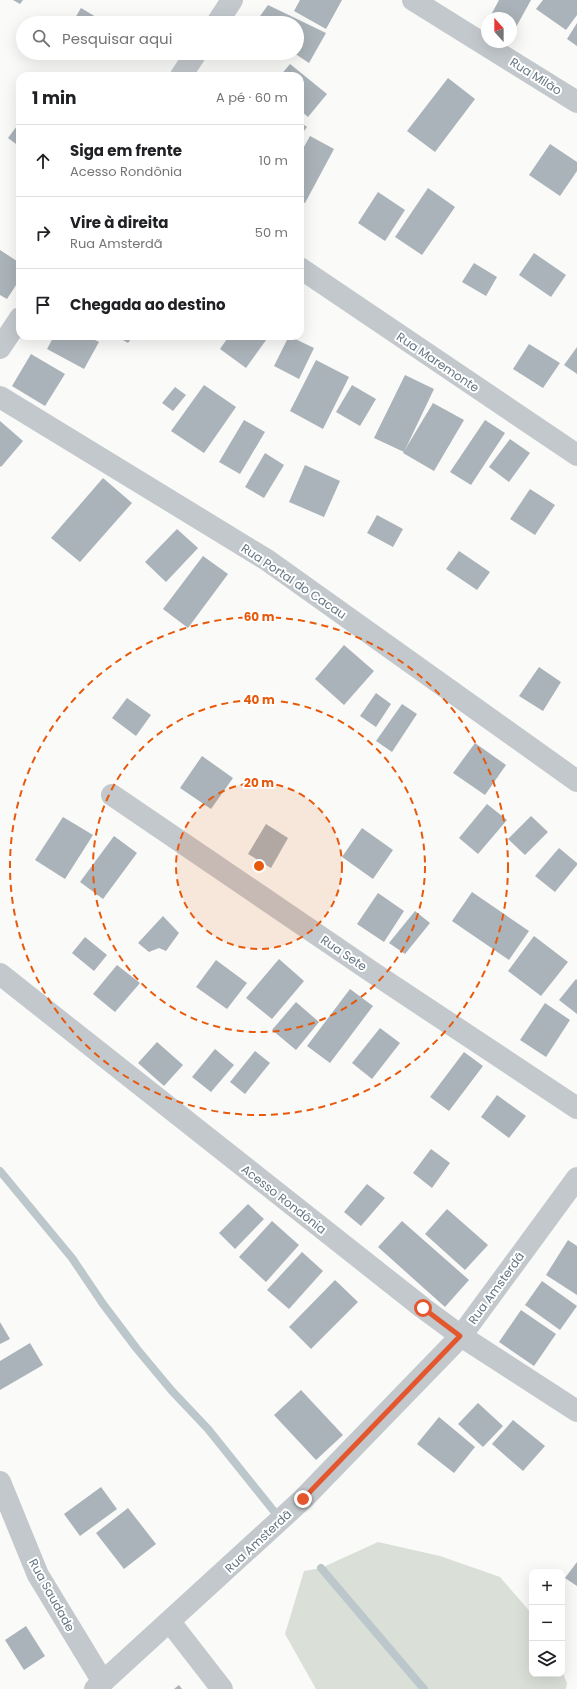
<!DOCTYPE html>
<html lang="pt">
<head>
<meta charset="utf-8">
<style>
	:root { --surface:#fff; --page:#f2f2f2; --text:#202124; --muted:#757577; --line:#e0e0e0 }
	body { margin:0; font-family:Poppins,sans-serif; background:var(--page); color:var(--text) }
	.controls { position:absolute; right:12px; bottom:12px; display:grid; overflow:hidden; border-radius:8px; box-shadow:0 4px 16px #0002 }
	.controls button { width:36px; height:36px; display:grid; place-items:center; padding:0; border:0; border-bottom:1px solid var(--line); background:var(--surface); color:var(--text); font:20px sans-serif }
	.compass { position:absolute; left:481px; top:12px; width:36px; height:36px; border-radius:50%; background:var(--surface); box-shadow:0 4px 16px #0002; rotate:339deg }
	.stop { position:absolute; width:12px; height:12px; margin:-9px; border:3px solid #e4572e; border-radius:50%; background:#fff }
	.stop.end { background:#e4572e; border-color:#fff; box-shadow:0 1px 4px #0008 }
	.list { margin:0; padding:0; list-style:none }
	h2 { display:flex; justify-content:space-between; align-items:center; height:52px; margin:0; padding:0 16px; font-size:17px }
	h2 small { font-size:13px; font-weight:400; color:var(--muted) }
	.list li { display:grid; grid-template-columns:26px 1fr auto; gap:12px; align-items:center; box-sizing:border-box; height:72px; padding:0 16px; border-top:1px solid var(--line) }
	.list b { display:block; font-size:15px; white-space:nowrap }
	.list p { margin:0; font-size:13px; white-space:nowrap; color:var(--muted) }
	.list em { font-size:13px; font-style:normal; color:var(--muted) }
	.icon { flex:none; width:22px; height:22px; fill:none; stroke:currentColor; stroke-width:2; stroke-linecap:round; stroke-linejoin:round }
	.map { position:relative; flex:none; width:577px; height:1689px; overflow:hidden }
	.search { position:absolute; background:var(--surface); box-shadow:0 4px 16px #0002; left:16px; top:16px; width:288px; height:44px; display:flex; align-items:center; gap:10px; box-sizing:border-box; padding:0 14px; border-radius:22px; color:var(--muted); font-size:15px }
	.panel { position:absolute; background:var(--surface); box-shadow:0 4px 16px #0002; left:16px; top:72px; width:288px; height:268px; border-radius:12px }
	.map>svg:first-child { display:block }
	.green { fill:#dadfd7 }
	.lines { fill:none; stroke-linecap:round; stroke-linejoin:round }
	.stream { stroke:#bbc7cb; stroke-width:8 }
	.building { fill:#aab3b9 }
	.minor { stroke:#c3c8cc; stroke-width:22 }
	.route { stroke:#e4572e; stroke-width:5 }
	.ring { fill:none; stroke:#e8590c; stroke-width:2; stroke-dasharray:7 5 }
	.labels { text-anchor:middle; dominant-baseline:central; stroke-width:4; stroke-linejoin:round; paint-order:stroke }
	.street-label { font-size:12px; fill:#657683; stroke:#fff }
	.centre { fill:#e8590c; stroke:#fff; stroke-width:2 }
	.ring-label { font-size:12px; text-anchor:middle; font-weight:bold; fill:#e8590c; stroke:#fff; stroke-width:4; stroke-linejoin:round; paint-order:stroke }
</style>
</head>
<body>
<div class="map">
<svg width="577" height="1689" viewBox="0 0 577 1689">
	<rect width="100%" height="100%" fill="#fafaf8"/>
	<polygon class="green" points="378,1542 440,1556 500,1577 532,1614 532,1674 562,1674 562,1671 567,1683 566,1689 316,1689 285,1634 304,1571 321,1568"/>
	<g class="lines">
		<g class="stream">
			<polyline points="0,1171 72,1258 103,1304 137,1349 172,1391 208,1429 277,1515"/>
			<polyline points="321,1568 424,1689"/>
		</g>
	</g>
	<g class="building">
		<polygon points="13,0 23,0 20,4"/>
		<polygon points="300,0 342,0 326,29 294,11"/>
		<polygon points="499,0 531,0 515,29 511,27 511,18 496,18 491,15"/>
		<polygon points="543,0 577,0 577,15 566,30 536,9"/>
		<polygon points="268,5 326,33 309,63 294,53 297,53 297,23 255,23"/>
		<polygon points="81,8 106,23 72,23"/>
		<polygon points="577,23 577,46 567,39"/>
		<polygon points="290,64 327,94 308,117 300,110 300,76 280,76"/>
		<polygon points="448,78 475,99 435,152 407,131"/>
		<polygon points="20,122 20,147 8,138"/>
		<polygon points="300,122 307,127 300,136"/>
		<polygon points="310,136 334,149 305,203 300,200 300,154"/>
		<polygon points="550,144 577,162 577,171 560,196 529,175"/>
		<polygon points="428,188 455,207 422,255 395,237"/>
		<polygon points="378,192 405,210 385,241 358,223"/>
		<polygon points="0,250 20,263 20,279 7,299 0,295"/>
		<polygon points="534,253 566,275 551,297 519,275"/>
		<polygon points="474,263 497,277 486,296 462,282"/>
		<polygon points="54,336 87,336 99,342 84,369 47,349"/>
		<polygon points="116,336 133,336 128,343"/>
		<polygon points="229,336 269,336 246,368 220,349"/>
		<polygon points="289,336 314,348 299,379 274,366"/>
		<polygon points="529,344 560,363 543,388 513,369"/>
		<polygon points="577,347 577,374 564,365"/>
		<polygon points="31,354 65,374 45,406 12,386"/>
		<polygon points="316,360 349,377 323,429 290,411"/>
		<polygon points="405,375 434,389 404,452 374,438"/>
		<polygon points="204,385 236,407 204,453 171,431"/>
		<polygon points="352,385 376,399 360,426 336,412"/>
		<polygon points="175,387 186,395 173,411 162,403"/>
		<polygon points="433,403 464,420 434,471 403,453"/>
		<polygon points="244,420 265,432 240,474 219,462"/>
		<polygon points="485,420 505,433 471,485 450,472"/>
		<polygon points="0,421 23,441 1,467 0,466"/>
		<polygon points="510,439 530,453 509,482 489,467"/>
		<polygon points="265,453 284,465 264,498 245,487"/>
		<polygon points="305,465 340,481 324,517 289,502"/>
		<polygon points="103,478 132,503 80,562 51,538"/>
		<polygon points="530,489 555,505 535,535 510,519"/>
		<polygon points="377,515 403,529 393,547 367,533"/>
		<polygon points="177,529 198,548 166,582 145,562"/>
		<polygon points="459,551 490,572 477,590 446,569"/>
		<polygon points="203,556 228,574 188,628 163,609"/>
		<polygon points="344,645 374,671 344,705 315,679"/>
		<polygon points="539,667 561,682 543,711 519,696"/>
		<polygon points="376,693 391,704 376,727 360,716"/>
		<polygon points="127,698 151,715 136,736 112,718"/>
		<polygon points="402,704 417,714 392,752 376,741"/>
		<polygon points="475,743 506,765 485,795 453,773"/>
		<polygon points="202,756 233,778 211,809 180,788"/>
		<polygon points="487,804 507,820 478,854 459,838"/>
		<polygon points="531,816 548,832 525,855 508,839"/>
		<polygon points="63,817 93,835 65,879 35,860"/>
		<polygon points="266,824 288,838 271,868 248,854"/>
		<polygon points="362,828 393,850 373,879 342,857"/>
		<polygon points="114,836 137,853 103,899 80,882"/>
		<polygon points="559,848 577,863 577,865 555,892 535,876"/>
		<polygon points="472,892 529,931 509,960 452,921"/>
		<polygon points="378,893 404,911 384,942 357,924"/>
		<polygon points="415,911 430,923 405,954 389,943"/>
		<polygon points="163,916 179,933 166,951 159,948 149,952 138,943"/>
		<polygon points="534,936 568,962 541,996 508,971"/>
		<polygon points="85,937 107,955 94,971 72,953"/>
		<polygon points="279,959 304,981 272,1019 246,998"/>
		<polygon points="216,960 247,983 227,1009 196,987"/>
		<polygon points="117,965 140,983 115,1012 93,994"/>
		<polygon points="576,979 577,980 577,1014 559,1000"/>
		<polygon points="350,989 373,1006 330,1063 307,1046"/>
		<polygon points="296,1002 319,1022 296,1050 272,1030"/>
		<polygon points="545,1003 570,1020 546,1057 520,1040"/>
		<polygon points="380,1028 400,1043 372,1079 352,1063"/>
		<polygon points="157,1042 183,1065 164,1086 138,1063"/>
		<polygon points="215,1049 234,1065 211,1092 192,1077"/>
		<polygon points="255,1051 270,1063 245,1094 230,1082"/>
		<polygon points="464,1052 483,1066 449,1111 430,1097"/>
		<polygon points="497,1095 526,1116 509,1138 481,1117"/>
		<polygon points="431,1149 450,1163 432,1188 413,1173"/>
		<polygon points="367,1184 385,1198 361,1226 344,1212"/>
		<polygon points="248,1204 264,1219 235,1249 219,1233"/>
		<polygon points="447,1209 488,1245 465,1270 425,1234"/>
		<polygon points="272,1221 299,1245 266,1282 239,1257"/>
		<polygon points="402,1221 469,1280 445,1307 378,1247"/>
		<polygon points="568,1240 577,1246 577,1295 546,1275"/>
		<polygon points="302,1252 323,1271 289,1309 267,1290"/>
		<polygon points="335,1280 358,1302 311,1349 289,1327"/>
		<polygon points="542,1281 577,1306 560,1330 525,1305"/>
		<polygon points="521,1310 556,1334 534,1366 499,1342"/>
		<polygon points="0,1322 10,1339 0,1344"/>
		<polygon points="30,1343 43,1365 0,1390 0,1361"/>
		<polygon points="301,1390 343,1435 316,1460 274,1415"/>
		<polygon points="478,1403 503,1426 483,1447 458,1424"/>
		<polygon points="439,1417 475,1447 454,1473 417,1444"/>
		<polygon points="513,1420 545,1446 523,1471 492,1444"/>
		<polygon points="101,1487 117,1509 80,1536 64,1514"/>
		<polygon points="128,1508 156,1544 124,1569 96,1533"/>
		<polygon points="577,1562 577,1586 565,1578"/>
		<polygon points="26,1626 45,1656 24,1670 5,1640"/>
		<polygon points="179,1685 182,1689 174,1689"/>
	</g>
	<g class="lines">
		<g class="minor">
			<polyline points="413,0 577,102"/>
			<polyline points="217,23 232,0"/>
			<polyline points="181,76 196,53"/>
			<polyline points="300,268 577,455"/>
			<polyline points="0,348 20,318"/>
			<polyline points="0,397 267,560 577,781"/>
			<polyline points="112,795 372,972 577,1108"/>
			<polyline points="0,974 423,1308 461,1336 577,1411"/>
			<polyline points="0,1482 38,1575 103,1682"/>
			<polyline points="170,1622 222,1689"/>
			<polyline points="95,1689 303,1499 461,1336 577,1178"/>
		</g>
	</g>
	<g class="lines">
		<polyline class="route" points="303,1499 460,1336 423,1308"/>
	</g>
	<circle cx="259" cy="866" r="83" fill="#e8590c" fill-opacity=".12"/>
	<g class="ring">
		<circle cx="259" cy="866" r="83"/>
		<circle cx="259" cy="866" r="166"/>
		<circle cx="259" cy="866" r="249"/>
	</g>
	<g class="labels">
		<g class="street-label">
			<text transform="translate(536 76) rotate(32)">Rua Milão</text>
			<text transform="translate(438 362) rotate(34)">Rua Maremonte</text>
			<text transform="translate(294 581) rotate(34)">Rua Portal do Cacau</text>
			<text transform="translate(344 953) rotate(34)">Rua Sete</text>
			<text transform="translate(284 1199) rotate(38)">Acesso Rondônia</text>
			<text transform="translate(496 1288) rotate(-54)">Rua Amsterdã</text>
			<text transform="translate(258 1541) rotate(-43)">Rua Amsterdã</text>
			<text transform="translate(52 1595) rotate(61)">Rua Saudade</text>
		</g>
	</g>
	<circle cx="259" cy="866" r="6" class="centre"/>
	<g class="ring-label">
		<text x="259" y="621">60 m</text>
		<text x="259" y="704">40 m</text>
		<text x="259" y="787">20 m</text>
	</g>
</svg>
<div class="controls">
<button>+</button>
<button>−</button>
<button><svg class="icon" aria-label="layers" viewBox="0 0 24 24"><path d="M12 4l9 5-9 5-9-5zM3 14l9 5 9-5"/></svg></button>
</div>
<svg class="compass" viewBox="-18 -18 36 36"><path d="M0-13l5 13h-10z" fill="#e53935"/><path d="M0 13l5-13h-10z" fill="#757577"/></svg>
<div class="stop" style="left:423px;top:1308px"></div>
<div class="stop end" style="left:303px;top:1499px"></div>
<div class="search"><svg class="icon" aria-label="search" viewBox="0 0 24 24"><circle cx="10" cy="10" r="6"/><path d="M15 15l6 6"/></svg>Pesquisar aqui</div>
<section class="panel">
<h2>1 min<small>A pé · 60 m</small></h2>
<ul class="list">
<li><svg class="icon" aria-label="ahead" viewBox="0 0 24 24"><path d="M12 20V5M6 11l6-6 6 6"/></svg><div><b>Siga em frente</b><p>Acesso Rondônia</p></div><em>10 m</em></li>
<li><svg class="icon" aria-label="right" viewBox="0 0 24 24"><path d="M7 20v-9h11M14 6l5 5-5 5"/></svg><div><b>Vire à direita</b><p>Rua Amsterdã</p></div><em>50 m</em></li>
<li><svg class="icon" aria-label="arrive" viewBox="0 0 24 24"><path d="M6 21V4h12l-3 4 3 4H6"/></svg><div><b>Chegada ao destino</b></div></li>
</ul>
</section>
</div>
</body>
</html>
